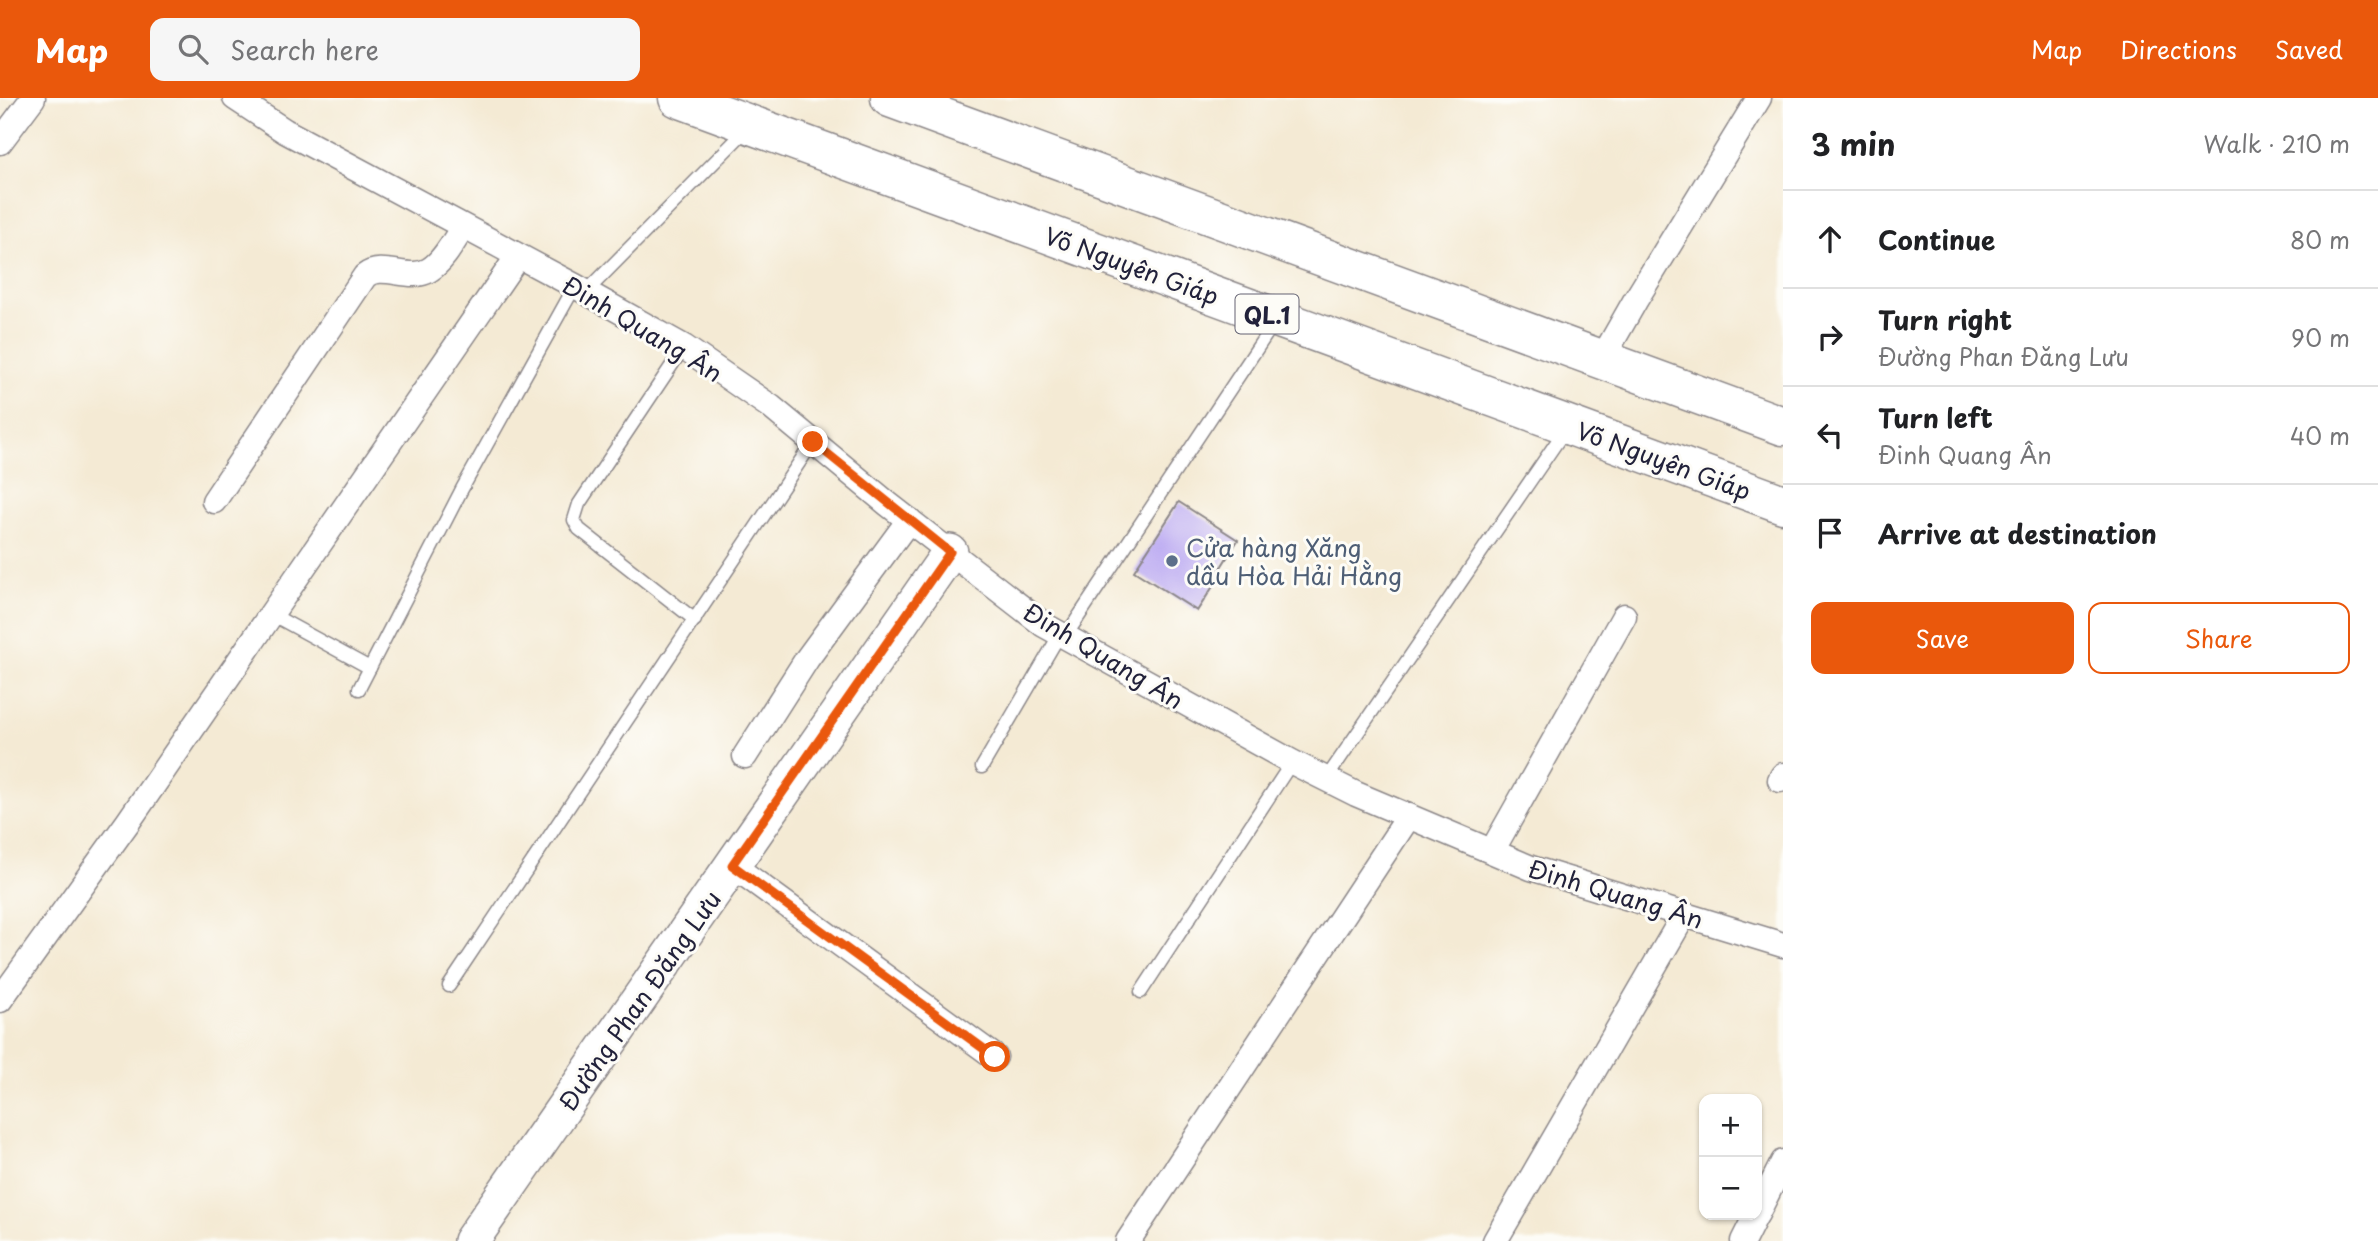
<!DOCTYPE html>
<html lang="en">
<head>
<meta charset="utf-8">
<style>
	:root { --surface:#fff; --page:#f6f6f6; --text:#202124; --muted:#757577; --line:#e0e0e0; --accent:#ea580c }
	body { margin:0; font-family:"Playpen Sans",sans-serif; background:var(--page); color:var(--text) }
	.controls { position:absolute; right:21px; bottom:21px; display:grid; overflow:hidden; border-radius:14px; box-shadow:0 2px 5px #0004 }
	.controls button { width:63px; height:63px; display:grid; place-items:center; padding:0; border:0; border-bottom:2px solid var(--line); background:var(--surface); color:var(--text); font:35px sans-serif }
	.stop { position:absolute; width:21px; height:21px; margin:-16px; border:5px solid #ea580c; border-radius:50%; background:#fff }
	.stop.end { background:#ea580c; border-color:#fff; box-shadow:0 2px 7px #0008 }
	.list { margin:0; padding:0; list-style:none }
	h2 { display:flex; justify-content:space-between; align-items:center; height:91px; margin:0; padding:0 28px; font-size:30px }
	h2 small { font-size:23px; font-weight:400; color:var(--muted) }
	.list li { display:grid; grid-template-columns:46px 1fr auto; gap:21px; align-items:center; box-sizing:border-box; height:98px; padding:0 28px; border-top:2px solid var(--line) }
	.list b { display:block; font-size:26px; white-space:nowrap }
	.list p { margin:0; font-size:23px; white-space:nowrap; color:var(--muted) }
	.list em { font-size:23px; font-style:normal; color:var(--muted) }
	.actions { display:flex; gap:14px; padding:21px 28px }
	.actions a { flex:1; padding:16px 0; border:2px solid var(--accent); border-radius:14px; text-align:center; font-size:24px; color:var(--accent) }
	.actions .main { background:var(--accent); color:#fff }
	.icon { flex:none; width:38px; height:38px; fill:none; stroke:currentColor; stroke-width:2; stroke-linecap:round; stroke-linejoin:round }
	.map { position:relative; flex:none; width:1783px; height:1143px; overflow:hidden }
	header { display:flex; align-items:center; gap:42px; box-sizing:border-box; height:98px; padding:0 35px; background:var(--accent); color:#fff }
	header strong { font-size:33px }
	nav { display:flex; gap:38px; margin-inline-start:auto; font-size:24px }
	.search { width:490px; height:63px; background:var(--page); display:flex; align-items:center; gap:18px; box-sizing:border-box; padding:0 24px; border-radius:14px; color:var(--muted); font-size:26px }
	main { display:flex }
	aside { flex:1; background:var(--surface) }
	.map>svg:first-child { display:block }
	.building { fill:#b9a7f2 }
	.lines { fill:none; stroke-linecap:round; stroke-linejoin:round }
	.lane-casing { stroke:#8b8688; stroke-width:15 }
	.street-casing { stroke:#8b8688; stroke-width:27 }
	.secondary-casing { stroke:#8b8688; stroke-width:38 }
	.highway-casing { stroke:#8b8688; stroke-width:41 }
	.lane { stroke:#fff; stroke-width:12 }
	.street { stroke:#fff; stroke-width:24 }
	.secondary { stroke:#fff; stroke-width:35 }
	.highway { stroke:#fff; stroke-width:38 }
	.route { stroke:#ea580c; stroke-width:9 }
	.service-dot { fill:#5c6f8a; stroke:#fdfcf7; stroke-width:2.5 }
	.labels { text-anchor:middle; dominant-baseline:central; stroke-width:6; stroke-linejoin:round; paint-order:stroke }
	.shield { fill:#fdfcf7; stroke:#646373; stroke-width:2 }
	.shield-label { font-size:23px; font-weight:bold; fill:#22223b }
	.street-label { font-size:24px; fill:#22223b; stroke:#fdfcf7 }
	.service-label { font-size:24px; fill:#4e5e75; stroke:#fdfcf7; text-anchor:start }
</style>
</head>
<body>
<header>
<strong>Map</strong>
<div class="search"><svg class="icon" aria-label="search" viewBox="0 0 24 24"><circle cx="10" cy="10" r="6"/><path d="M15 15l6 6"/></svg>Search here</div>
<nav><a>Map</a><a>Directions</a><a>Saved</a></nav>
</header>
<main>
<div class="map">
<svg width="1783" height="1143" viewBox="0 0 1783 1143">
	<rect width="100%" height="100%" fill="#fdfcf7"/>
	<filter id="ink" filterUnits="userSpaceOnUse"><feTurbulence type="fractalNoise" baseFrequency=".0143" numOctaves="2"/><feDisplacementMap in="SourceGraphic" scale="14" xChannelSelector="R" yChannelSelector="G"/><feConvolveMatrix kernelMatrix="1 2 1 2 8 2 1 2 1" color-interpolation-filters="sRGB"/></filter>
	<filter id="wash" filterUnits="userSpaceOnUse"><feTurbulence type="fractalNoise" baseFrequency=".00686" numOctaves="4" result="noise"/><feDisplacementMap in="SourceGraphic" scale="28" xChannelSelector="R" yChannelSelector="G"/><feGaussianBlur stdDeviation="1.57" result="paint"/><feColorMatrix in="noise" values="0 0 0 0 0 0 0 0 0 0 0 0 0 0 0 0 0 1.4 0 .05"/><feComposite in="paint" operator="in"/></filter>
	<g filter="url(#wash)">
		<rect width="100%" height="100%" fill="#f4ead4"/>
		<g id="blocks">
			<polygon class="building" points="1179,404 1238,442 1218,474 1221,476 1197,513 1134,473"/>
		</g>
	</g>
	<g filter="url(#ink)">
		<use href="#blocks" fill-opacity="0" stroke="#8b8688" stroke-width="2"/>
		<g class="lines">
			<g class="lane-casing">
				<g id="lane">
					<polyline points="586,194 748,30"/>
					<polyline points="684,249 579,406 574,422 579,431 695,522"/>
					<polyline points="271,516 370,570"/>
					<polyline points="1065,539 1274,225"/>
					<polyline points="359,591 462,391 575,188"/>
					<polyline points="982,669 1060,536"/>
					<polyline points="1326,681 1565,332"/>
					<polyline points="449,888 813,344"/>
					<polyline points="1141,894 1292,664"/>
				</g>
			</g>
			<g class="street-casing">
				<g id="street">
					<polyline points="235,0 285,33 575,188 684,249 771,309 888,406 1044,527 1292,664 1356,696 1531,770 1783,847"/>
					<polyline points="0,44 33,0"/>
					<polyline points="1602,261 1635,203 1759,0"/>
					<path d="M214,403L365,178C382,164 410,184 429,172C443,164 454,143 463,129"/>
					<polyline points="745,658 807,561 909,422"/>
					<polyline points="1780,682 1783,677"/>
					<polyline points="1492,753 1624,518"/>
					<polyline points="732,767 995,959"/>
					<polyline points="0,902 128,724 518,158"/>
					<polyline points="1757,1116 1783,1064"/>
					<polyline points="1128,1143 1409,718"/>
					<polyline points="1495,1143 1684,817"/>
					<polyline points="1743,1143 1756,1117"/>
				</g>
			</g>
			<g class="secondary-casing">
				<polyline id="secondary" points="471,1143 950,454"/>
			</g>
			<g class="highway-casing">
				<g id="highway">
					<polyline points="678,0 1783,406"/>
					<polyline points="890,0 1783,328"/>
				</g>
			</g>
			<use href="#lane" class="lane"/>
			<use href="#street" class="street"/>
			<use href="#secondary" class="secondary"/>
			<use href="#highway" class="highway"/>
		</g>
	</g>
	<g class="lines" filter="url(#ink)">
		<polyline class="route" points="813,344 950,454 732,767 995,959"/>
	</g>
	<circle class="service-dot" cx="1172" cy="463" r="7"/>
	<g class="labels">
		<rect class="shield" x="1235.5" y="196.5" width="63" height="39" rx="5"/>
		<g class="shield-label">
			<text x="1267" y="216">QL.1</text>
		</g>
		<g class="street-label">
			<text transform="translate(1132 167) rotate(20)">Võ Nguyên Giáp</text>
			<text transform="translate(643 230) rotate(31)">Đinh Quang Ân</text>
			<text transform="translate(1664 362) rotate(20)">Võ Nguyên Giáp</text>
			<text transform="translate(1104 557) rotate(31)">Đinh Quang Ân</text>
			<text transform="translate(1616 795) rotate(17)">Đinh Quang Ân</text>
			<text transform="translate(639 902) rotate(-55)">Đường Phan Đăng Lưu</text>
		</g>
		<g class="service-label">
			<text x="1186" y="449">Cửa hàng Xăng<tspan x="1186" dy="28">dầu Hòa Hải Hằng</tspan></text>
		</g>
	</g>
</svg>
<div class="controls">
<button>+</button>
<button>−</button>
</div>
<div class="stop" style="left:995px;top:959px"></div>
<div class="stop end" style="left:813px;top:344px"></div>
</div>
<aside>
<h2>3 min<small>Walk · 210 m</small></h2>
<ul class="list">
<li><svg class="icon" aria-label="ahead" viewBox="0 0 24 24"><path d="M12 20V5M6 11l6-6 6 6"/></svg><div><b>Continue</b></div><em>80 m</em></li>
<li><svg class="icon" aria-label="right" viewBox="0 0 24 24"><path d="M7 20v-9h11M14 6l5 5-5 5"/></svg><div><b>Turn right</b><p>Đường Phan Đăng Lưu</p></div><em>90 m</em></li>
<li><svg class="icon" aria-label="left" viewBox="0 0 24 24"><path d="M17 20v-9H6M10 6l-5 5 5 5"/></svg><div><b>Turn left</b><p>Đinh Quang Ân</p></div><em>40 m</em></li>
<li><svg class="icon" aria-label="arrive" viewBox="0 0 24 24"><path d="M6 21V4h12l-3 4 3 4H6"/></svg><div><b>Arrive at destination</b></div></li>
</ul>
<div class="actions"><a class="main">Save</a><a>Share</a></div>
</aside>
</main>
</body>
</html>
